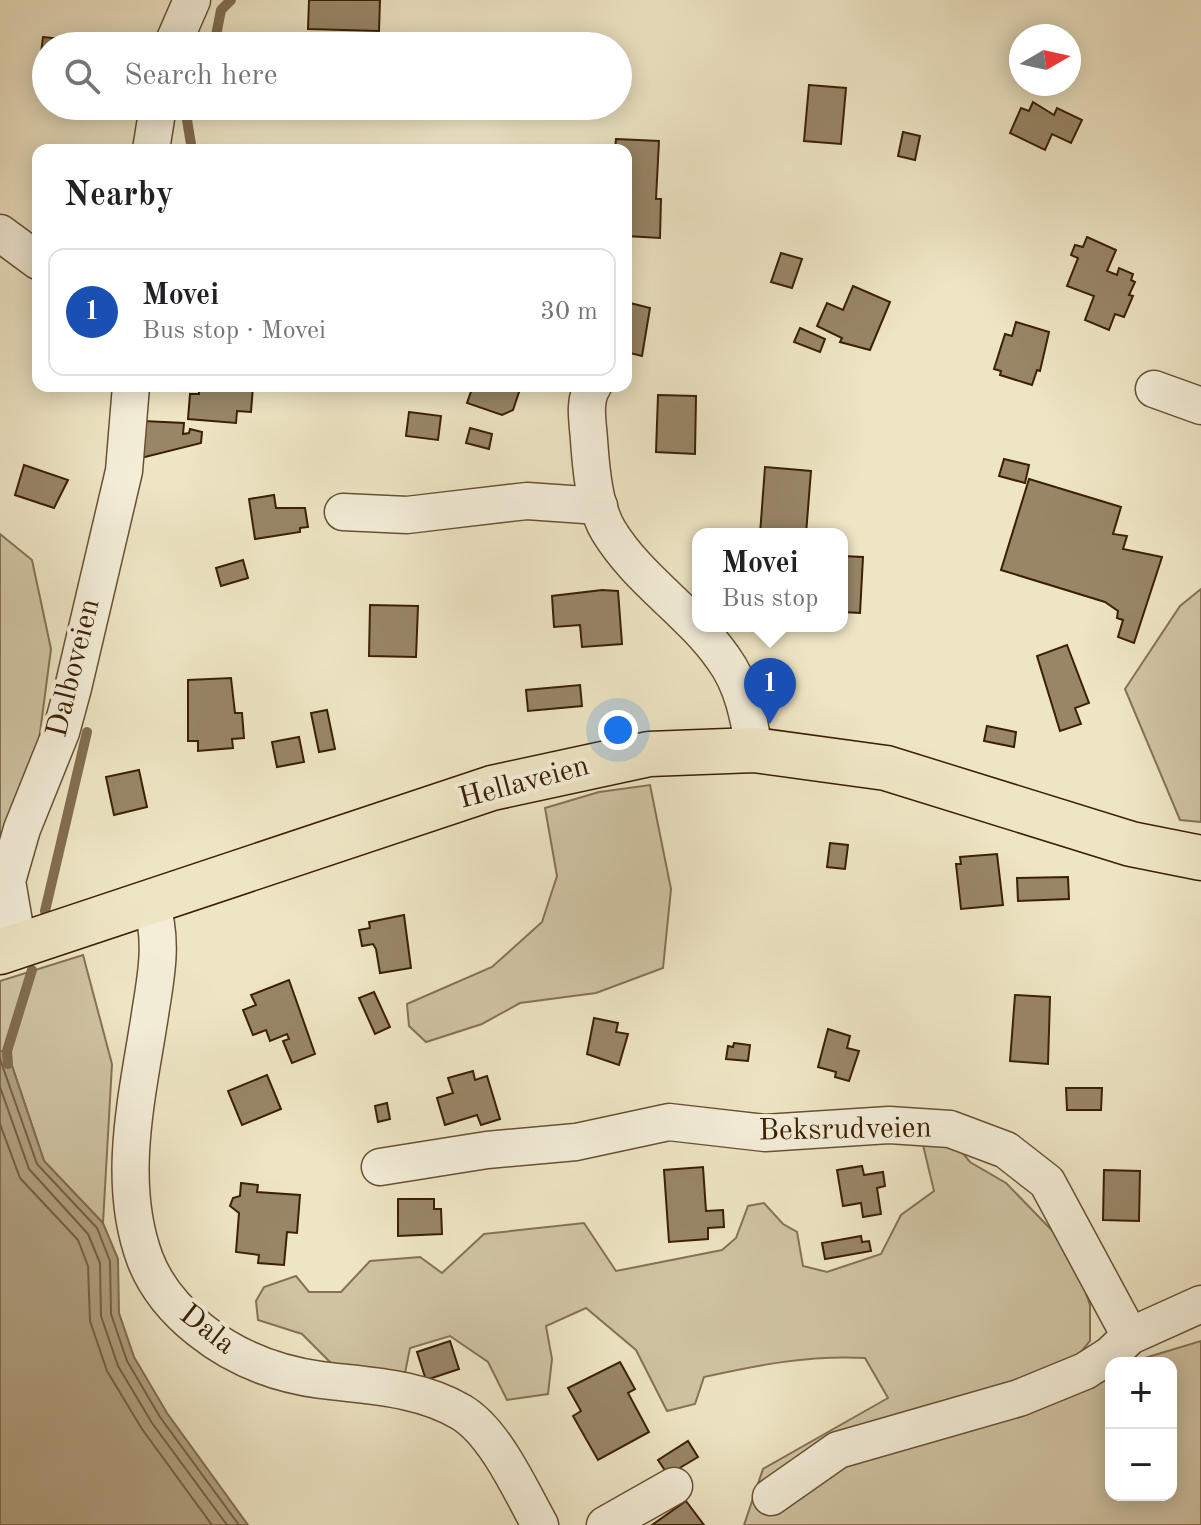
<!DOCTYPE html>
<html lang="en">
<head>
<meta charset="utf-8">
<style>
	:root { --surface:#fff; --page:#f6f6f6; --text:#202124; --muted:#757577; --line:#e0e0e0; --accent:#ea580c }
	body { margin:0; font-family:"Old Standard TT",serif; background:var(--page); color:var(--text) }
	.controls { position:absolute; right:24px; bottom:24px; display:grid; overflow:hidden; border-radius:16px; box-shadow:0 4px 20px #0003 }
	.controls button { width:72px; height:72px; display:grid; place-items:center; padding:0; border:0; border-bottom:2px solid var(--line); background:var(--surface); color:var(--text); font:40px sans-serif }
	.compass { position:absolute; left:1009px; top:24px; width:72px; height:72px; border-radius:50%; background:var(--surface); box-shadow:0 4px 20px #0003; rotate:81deg }
	.you { position:absolute; left:618px; top:730px; width:28px; height:28px; margin:-20px; border:6px solid #fff; border-radius:50%; background:#1a73e8; box-shadow:0 0 0 12px #1a73e833 }
	.badge { display:grid; place-items:center; width:52px; height:52px; border-radius:50%; background:var(--accent); color:#fff; font-size:26px; font-weight:700 }
	.pin { position:absolute; translate:-50% -66px; filter:drop-shadow(0 2px 4px #0008) }
	.pin::after { content:''; position:absolute; top:42px; width:28px; height:24px; background:inherit; clip-path:polygon(0 0,100% 0,50% 100%) }
	.popup { position:absolute; left:692px; top:528px; width:156px; height:104px; box-sizing:border-box; display:grid; place-content:center; border-radius:16px; background:var(--surface); filter:drop-shadow(0 2px 6px #0005); font-size:26px; white-space:nowrap; color:var(--muted) }
	.popup b { font-size:30px; color:var(--text) }
	.popup::after { content:''; position:absolute; left:50%; top:100%; margin-left:-16px; border:16px solid transparent; border-top-color:var(--surface) }
	.list { margin:0; padding:0; list-style:none }
	h2 { display:flex; justify-content:space-between; align-items:center; height:104px; margin:0; padding:0 32px; font-size:34px }
	h2 small { font-size:26px; font-weight:400; color:var(--muted) }
	.list li { display:grid; grid-template-columns:52px 1fr auto; gap:24px; align-items:center; box-sizing:border-box; height:128px; margin:0 16px 16px; padding:0 16px; border:2px solid var(--line); border-radius:16px }
	.list b { display:block; font-size:30px; white-space:nowrap }
	.list p { margin:0; font-size:26px; white-space:nowrap; color:var(--muted) }
	.list em { font-size:26px; font-style:normal; color:var(--muted) }
	.icon { flex:none; width:44px; height:44px; fill:none; stroke:currentColor; stroke-width:2; stroke-linecap:round; stroke-linejoin:round }
	.map { position:relative; flex:none; width:1201px; height:1525px; overflow:hidden }
	.search { position:absolute; background:var(--surface); box-shadow:0 4px 20px #0003; left:32px; top:32px; width:600px; height:88px; display:flex; align-items:center; gap:20px; box-sizing:border-box; padding:0 28px; border-radius:44px; color:var(--muted); font-size:30px }
	.panel { position:absolute; background:var(--surface); box-shadow:0 4px 20px #0003; left:32px; top:144px; width:600px; height:248px; border-radius:16px }
	.map>svg:first-child { display:block }
	.green { fill:#d0c4a3; stroke:#867253; stroke-width:2 }
	.water { fill:#b1a282; stroke:#826e4f; stroke-width:2 }
	.lines { fill:none; stroke-linecap:round; stroke-linejoin:round }
	.shore { stroke:#766142; stroke-width:2 }
	.stream { stroke:#826e4f; stroke-width:10 }
	.building { fill:#988667; stroke:#3b2003; stroke-width:2 }
	.minor-casing { stroke:#685133; stroke-width:39 }
	.major-casing { stroke:#3b2003; stroke-width:47 }
	.minor { stroke:#f4eed9; stroke-width:36 }
	.major { stroke:#eee5c4; stroke-width:44 }
	.labels { text-anchor:middle; dominant-baseline:central; stroke-width:8; stroke-linejoin:round; paint-order:stroke }
	.street-label { font-size:30px; fill:#3b2003; stroke:#f4eed9 }
</style>
</head>
<body>
<div class="map">
<svg width="1201" height="1525" viewBox="0 0 1201 1525">
	<rect width="100%" height="100%" fill="#eee5c4"/>
	<filter id="stains"><feTurbulence type="fractalNoise" baseFrequency=".0025" numOctaves="4"/><feColorMatrix values="0 0 0 0 .2 0 0 0 0 .09 0 0 0 0 .02 0 0 0 .5 -.17"/></filter>
	<radialGradient id="worn" r=".72"><stop offset=".6" stop-color="#630" stop-opacity="0"/><stop offset="1" stop-color="#630" stop-opacity=".3"/></radialGradient>
	<g class="green">
		<polygon points="0,534 32,560 51,649 36,763 0,850"/>
		<polygon points="1201,589 1201,822 1180,820 1125,689 1180,606"/>
		<polygon points="650,785 671,889 663,968 596,993 520,1003 482,1024 426,1042 409,1026 407,1004 492,967 542,922 557,876 545,808 599,792"/>
		<polygon points="83,955 112,1064 103,1223 44,1161 7,1051 0,1051 0,981"/>
		<path d="M952,1140L970,1162L1006,1183L1071,1250L1090,1305V1341L1076,1358L1111,1370V1495H1171V1363H1128L1201,1341V1525H744L763,1469L888,1398L865,1358C809,1355 758,1365 704,1377L695,1404L667,1411L636,1350L586,1308L546,1326L552,1359L548,1394L507,1400L488,1362L450,1336L410,1348L405,1373L337,1369L302,1334L258,1320L256,1301L264,1287L296,1276L309,1292H341L370,1261L420,1257L442,1273L484,1234L584,1223L616,1271L722,1250L736,1238L748,1206L764,1203L783,1224L797,1232L803,1266L827,1272L881,1254L901,1215L934,1191L923,1145Z"/>
	</g>
	<polygon class="water" points="0,1051 7,1051 44,1161 103,1223 118,1259 119,1313 134,1357 167,1413 248,1525 0,1525"/>
	<g class="lines">
		<g class="shore">
			<polyline points="0,1059 37,1164 97,1228 110,1261 111,1314 127,1361 160,1417 239,1525"/>
			<polyline points="0,1087 29,1169 88,1234 100,1263 101,1316 118,1366 152,1423 227,1525"/>
			<polyline points="0,1124 20,1178 78,1240 88,1266 90,1321 107,1371 142,1429 212,1525"/>
		</g>
		<g class="stream">
			<polyline points="214,46 221,10 231,0"/>
			<polyline points="192,150 187,120 193,106"/>
			<polyline points="45,911 87,732"/>
			<polyline points="8,1064 7,1051 32,970"/>
		</g>
	</g>
	<g class="building">
		<polygon points="309,0 380,0 379,31 308,29"/>
		<polygon points="43,37 70,40 69,46 46,46 46,87 37,86"/>
		<polygon points="809,85 846,88 841,144 804,141"/>
		<polygon points="1033,102 1054,115 1057,108 1082,120 1071,143 1052,134 1045,150 1010,133 1021,108 1029,111"/>
		<polygon points="903,132 920,136 915,160 898,156"/>
		<polygon points="616,139 659,141 656,199 661,199 660,238 626,236 626,150 615,150"/>
		<polygon points="1087,237 1116,250 1107,271 1117,275 1119,268 1133,274 1131,280 1135,282 1129,295 1133,296 1124,317 1115,314 1109,330 1085,320 1094,296 1067,286 1078,258 1071,255 1075,245 1083,247"/>
		<polygon points="781,253 802,259 792,288 771,282"/>
		<polygon points="853,286 890,302 870,350 840,342 842,338 817,326 827,303 843,310"/>
		<polygon points="626,302 650,308 642,356 626,352"/>
		<polygon points="1016,322 1049,332 1040,371 1037,370 1032,385 1000,375 1001,371 994,369 1005,334 1012,336"/>
		<polygon points="800,328 825,339 820,352 794,342"/>
		<polygon points="199,386 253,386 251,412 237,411 236,423 188,419 190,394 199,394"/>
		<polygon points="473,386 521,386 513,410 502,415 467,403"/>
		<polygon points="658,395 696,396 695,454 656,452"/>
		<polygon points="409,412 441,416 438,440 406,436"/>
		<polygon points="143,421 184,423 183,434 189,433 190,429 202,432 201,443 141,458"/>
		<polygon points="470,428 492,434 489,449 466,443"/>
		<polygon points="1004,459 1029,465 1025,483 999,476"/>
		<polygon points="24,465 68,480 54,508 15,495"/>
		<polygon points="765,467 811,471 806,534 760,534"/>
		<polygon points="1029,479 1121,507 1113,534 1127,536 1123,549 1162,557 1134,643 1118,637 1123,620 1117,618 1118,611 1105,602 1001,570"/>
		<polygon points="274,495 276,508 305,508 308,527 300,528 300,532 255,539 249,499"/>
		<polygon points="842,556 863,557 860,613 842,612"/>
		<polygon points="243,560 248,578 221,586 216,568"/>
		<polygon points="602,590 618,591 622,644 582,647 580,625 554,627 552,596"/>
		<polygon points="370,605 418,606 416,657 369,656"/>
		<polygon points="1067,645 1089,703 1075,708 1081,724 1060,731 1037,656"/>
		<polygon points="231,678 235,713 242,713 244,738 232,739 233,748 198,751 198,741 188,741 188,680"/>
		<polygon points="580,685 582,706 528,711 526,690"/>
		<polygon points="327,710 335,749 319,752 311,713"/>
		<polygon points="987,726 1016,732 1014,747 984,741"/>
		<polygon points="299,737 304,762 277,767 272,742"/>
		<polygon points="139,770 147,807 114,815 106,777"/>
		<polygon points="830,843 848,845 845,869 827,867"/>
		<polygon points="997,854 1003,905 961,909 956,864 961,864 960,857"/>
		<polygon points="1068,877 1069,899 1018,901 1017,878"/>
		<polygon points="404,915 411,968 380,973 376,949 373,944 362,946 359,930 370,928 369,922"/>
		<polygon points="289,980 315,1054 292,1063 283,1041 289,1039 287,1034 270,1041 266,1030 253,1035 243,1010 256,1005 251,995"/>
		<polygon points="374,992 390,1027 375,1034 359,998"/>
		<polygon points="1015,995 1050,997 1048,1064 1010,1061"/>
		<polygon points="594,1018 618,1023 616,1032 628,1034 619,1065 587,1054"/>
		<polygon points="828,1029 850,1036 847,1048 859,1051 849,1081 835,1077 836,1072 818,1067"/>
		<polygon points="734,1043 750,1045 748,1061 726,1059 728,1046 733,1047"/>
		<polygon points="473,1071 475,1080 487,1076 500,1119 481,1125 477,1115 445,1125 437,1098 453,1093 448,1078"/>
		<polygon points="267,1075 281,1109 242,1125 228,1091"/>
		<polygon points="1066,1088 1102,1088 1101,1110 1067,1110"/>
		<polygon points="387,1103 390,1119 378,1122 375,1106"/>
		<polygon points="862,1166 864,1175 883,1172 885,1186 877,1188 881,1214 863,1217 861,1203 843,1206 837,1170"/>
		<polygon points="703,1167 706,1211 723,1210 724,1227 708,1228 708,1239 669,1242 664,1170"/>
		<polygon points="1104,1170 1140,1171 1139,1221 1103,1220"/>
		<polygon points="241,1183 258,1185 257,1192 300,1195 297,1233 287,1232 284,1265 258,1263 259,1255 236,1252 239,1213 230,1206 233,1198 240,1196"/>
		<polygon points="398,1199 434,1199 434,1209 441,1209 442,1234 398,1236"/>
		<polygon points="861,1236 862,1242 869,1241 871,1251 825,1259 822,1243"/>
		<polygon points="450,1341 459,1369 426,1380 417,1352"/>
		<polygon points="620,1362 635,1389 628,1393 649,1432 598,1460 573,1416 581,1411 568,1388"/>
		<polygon points="688,1441 698,1457 668,1475 658,1460"/>
		<polygon points="686,1501 704,1525 652,1525"/>
	</g>
	<g class="lines">
		<g class="minor-casing">
			<g id="minor">
				<polyline points="172,46 192,0"/>
				<polyline points="151,150 158,106"/>
				<polyline points="0,233 38,261"/>
				<path d="M593,386C583,401 588,423 589,440C591,468 594,506 608,530C638,580 690,611 723,658C743,685 749,718 754,750"/>
				<polyline points="1154,389 1201,406"/>
				<polyline points="343,512 407,515 527,501 599,506"/>
				<path d="M150,901C163,936 157,972 151,1008C139,1090 115,1178 145,1259C156,1288 176,1311 200,1330C235,1358 276,1374 321,1380C368,1386 419,1387 461,1412C495,1432 521,1491 540,1525"/>
				<polyline points="18,945 7,881 22,829 61,732 73,688 124,471 131,386"/>
				<polyline points="380,1167 487,1150 576,1142 669,1122 765,1133 889,1125 950,1129 1006,1150 1047,1182 1130,1336"/>
				<polyline points="771,1497 838,1450 1019,1398 1085,1371 1110,1355 1130,1336 1201,1304"/>
				<polyline points="605,1525 674,1486"/>
			</g>
		</g>
		<g class="major-casing">
			<polyline id="major" points="0,952 492,788 649,754 754,750 886,768 1131,844 1201,858"/>
		</g>
		<use href="#minor" class="minor"/>
		<use href="#major" class="major"/>
	</g>
	<g class="labels">
		<g class="street-label">
			<text transform="translate(74 668) rotate(-76)">Dalboveien</text>
			<text transform="translate(524 783) rotate(-15)">Hellaveien</text>
			<text transform="translate(845 1130) rotate(-1)">Beksrudveien</text>
			<text transform="translate(207 1330) rotate(38)">Dala</text>
		</g>
	</g>
	<rect width="100%" height="100%" filter="url(#stains)"/>
	<rect width="100%" height="100%" fill="url(#worn)"/>
</svg>
<div class="controls">
<button>+</button>
<button>−</button>
</div>
<svg class="compass" viewBox="-18 -18 36 36"><path d="M0-13l5 13h-10z" fill="#e53935"/><path d="M0 13l5-13h-10z" fill="#757577"/></svg>
<div class="you"></div>
<div class="pin badge" style="left:770px;top:724px;background:#1a4fb4">1</div>
<div class="popup"><b>Movei</b>Bus stop</div>
<div class="search"><svg class="icon" aria-label="search" viewBox="0 0 24 24"><circle cx="10" cy="10" r="6"/><path d="M15 15l6 6"/></svg>Search here</div>
<section class="panel">
<h2>Nearby<small></small></h2>
<ul class="list">
<li><span class="badge" style="background:#1a4fb4">1</span><div><b>Movei</b><p>Bus stop · Movei</p></div><em>30 m</em></li>
</ul>
</section>
</div>
</body>
</html>
